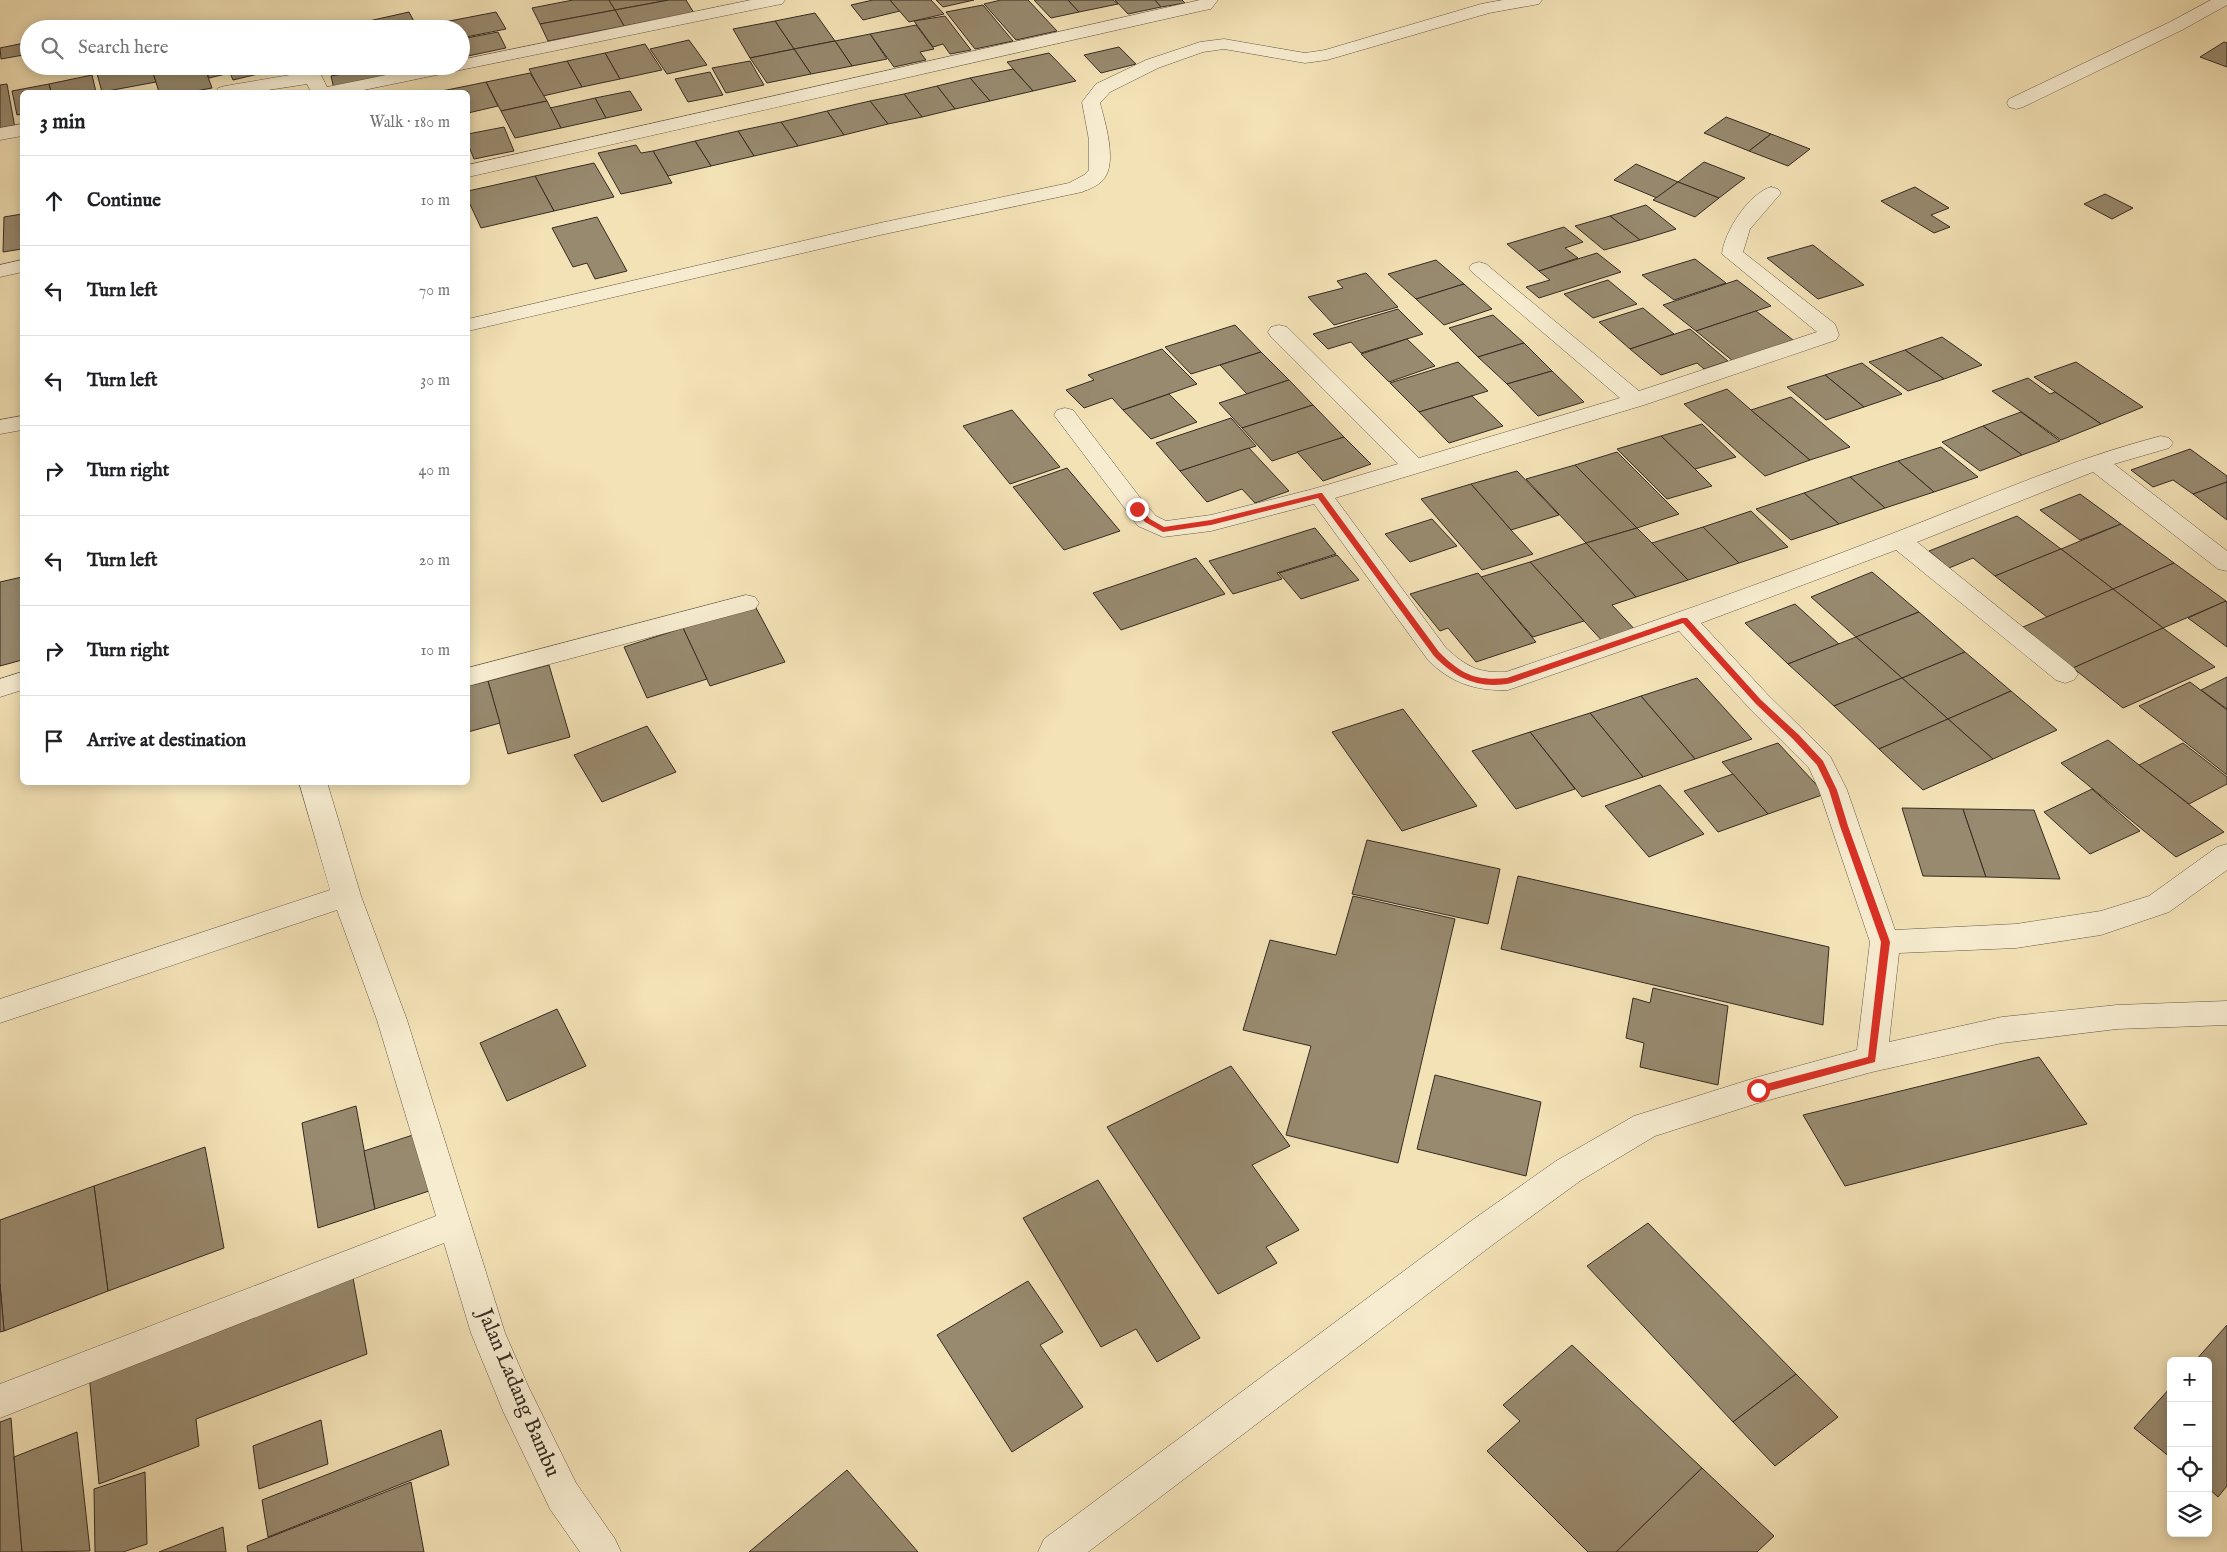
<!DOCTYPE html>
<html lang="en">
<head>
<meta charset="utf-8">
<style>
	:root { --surface:#fff; --page:#f6f6f6; --text:#202124; --muted:#757577; --line:#e0e0e0 }
	body { margin:0; font-family:"IM FELL English",serif; background:var(--page); color:var(--text) }
	.controls { position:absolute; right:15px; bottom:15px; display:grid; overflow:hidden; border-radius:8px; box-shadow:0 2px 12px #0003 }
	.controls button { width:45px; height:45px; display:grid; place-items:center; padding:0; border:0; border-bottom:1px solid var(--line); background:var(--surface); color:var(--text); font:25px sans-serif }
	.stop { position:absolute; width:15px; height:15px; margin:-11px; border:4px solid #d93025; border-radius:50%; background:#fff }
	.stop.end { background:#d93025; border-color:#fff; box-shadow:0 1px 5px #0008 }
	.list { margin:0; padding:0; list-style:none }
	h2 { display:flex; justify-content:space-between; align-items:center; height:65px; margin:0; padding:0 20px; font-size:21px }
	h2 small { font-size:16px; font-weight:400; color:var(--muted) }
	.list li { display:grid; grid-template-columns:32px 1fr auto; gap:15px; align-items:center; box-sizing:border-box; height:90px; padding:0 20px; border-top:1px solid var(--line) }
	.list b { display:block; font-size:19px; white-space:nowrap }
	.list em { font-size:16px; font-style:normal; color:var(--muted) }
	.icon { flex:none; width:28px; height:28px; fill:none; stroke:currentColor; stroke-width:2; stroke-linecap:round; stroke-linejoin:round }
	.map { position:relative; flex:none; width:2227px; height:1552px; overflow:hidden }
	.search { position:absolute; background:var(--surface); box-shadow:0 2px 12px #0003; left:20px; top:20px; width:450px; height:55px; display:flex; align-items:center; gap:12px; box-sizing:border-box; padding:0 18px; border-radius:28px; color:var(--muted); font-size:19px }
	.panel { position:absolute; background:var(--surface); box-shadow:0 2px 12px #0003; left:20px; top:90px; width:450px; height:695px; border-radius:8px }
	.map>svg:first-child { display:block }
	.building { fill:#988a6f; stroke:#352b23 }
	.lines { fill:none; stroke-linecap:round; stroke-linejoin:round }
	.minor-casing { stroke:#645948; stroke-width:1 }
	.minor { fill:#f7ecd0; fill-rule:evenodd }
	.route { fill:#d93025 }
	.labels { text-anchor:middle; dominant-baseline:central; stroke-width:4; stroke-linejoin:round; paint-order:stroke }
	.near-street-label { font-size:21px; fill:#352b23; stroke:#f7ecd0 }
</style>
</head>
<body>
<div class="map">
<svg width="2227" height="1552" viewBox="0 0 2227 1552">
	<rect width="100%" height="100%" fill="#f3e2b6"/>
	<filter id="stains"><feTurbulence type="fractalNoise" baseFrequency=".004" numOctaves="4"/><feColorMatrix values="0 0 0 0 .2 0 0 0 0 .09 0 0 0 0 .02 0 0 0 .5 -.17"/></filter>
	<radialGradient id="worn" r=".72"><stop offset=".6" stop-color="#630" stop-opacity="0"/><stop offset="1" stop-color="#630" stop-opacity=".3"/></radialGradient>
	<g class="building">
		<polygon points="573,0 609,0 615,10 540,24 532,8"/>
		<polygon points="609,0 669,0 615,10"/>
		<polygon points="669,0 686,0 694,13 624,26 615,10"/>
		<polygon points="873,0 890,0 900,11 863,20 851,5"/>
		<polygon points="890,0 931,0 944,14 909,22"/>
		<polygon points="936,0 974,0 943,7"/>
		<polygon points="1001,0 1028,0 1057,31 1016,40 984,4"/>
		<polygon points="1034,0 1068,0 1079,12 1051,18"/>
		<polygon points="1068,0 1113,0 1118,4 1079,12"/>
		<polygon points="1115,0 1155,0 1161,7 1128,14"/>
		<polygon points="1155,0 1182,0 1185,3 1161,7"/>
		<polygon points="983,5 1013,41 975,49 946,12"/>
		<polygon points="615,10 624,26 548,41 540,24"/>
		<polygon points="409,12 418,29 333,29"/>
		<polygon points="496,12 506,29 461,38 461,29 431,29 429,25"/>
		<polygon points="815,13 835,41 794,49 775,21"/>
		<polygon points="945,16 971,50 950,54 943,44 933,47 914,21"/>
		<polygon points="775,21 794,49 750,58 733,29"/>
		<polygon points="916,25 934,49 920,52 926,60 894,67 870,34"/>
		<polygon points="498,32 506,48 468,56 461,39"/>
		<polygon points="870,34 887,59 852,66 835,41"/>
		<polygon points="689,40 707,65 667,74 650,49"/>
		<polygon points="835,41 852,66 811,74 794,49"/>
		<polygon points="29,42 29,54 1,59 0,48"/>
		<polygon points="2224,42 2227,43 2227,67 2200,57"/>
		<polygon points="645,44 662,70 620,79 605,53"/>
		<polygon points="1119,47 1136,64 1101,73 1084,55"/>
		<polygon points="794,49 811,74 767,83 750,58"/>
		<polygon points="605,53 620,79 582,87 567,61"/>
		<polygon points="1049,53 1076,81 1033,91 1007,62"/>
		<polygon points="567,61 582,87 543,96 529,69"/>
		<polygon points="750,61 764,85 726,93 712,68"/>
		<polygon points="116,66 151,66 156,82 102,92 96,70"/>
		<polygon points="151,66 204,66 212,88 190,92 159,92"/>
		<polygon points="204,66 255,66 258,74 233,80 230,73 209,78"/>
		<polygon points="340,66 395,66 381,69 384,79 334,89 331,76 342,74"/>
		<polygon points="1013,69 1033,91 990,101 970,78"/>
		<polygon points="710,72 723,95 688,102 675,79"/>
		<polygon points="530,73 547,101 501,111 486,82"/>
		<polygon points="92,75 96,92 51,92 49,84"/>
		<polygon points="970,78 990,101 955,109 937,86"/>
		<polygon points="486,82 498,106 468,113 468,92 437,92"/>
		<polygon points="7,84 15,128 0,131 0,85"/>
		<polygon points="49,84 51,92 22,92 22,114 17,115 12,91"/>
		<polygon points="937,86 955,109 922,117 904,94"/>
		<polygon points="630,91 642,110 606,118 595,98"/>
		<polygon points="904,94 922,117 888,124 870,101"/>
		<polygon points="595,98 606,118 561,128 550,108"/>
		<polygon points="547,101 561,128 515,138 501,111"/>
		<polygon points="870,101 888,124 844,135 827,111"/>
		<polygon points="827,111 844,135 798,146 781,122"/>
		<polygon points="1726,117 1771,134 1749,151 1704,133"/>
		<polygon points="781,122 798,146 754,156 738,131"/>
		<polygon points="504,127 514,151 474,159 468,144 468,134"/>
		<polygon points="738,131 754,156 711,166 695,141"/>
		<polygon points="1771,134 1810,149 1788,166 1749,151"/>
		<polygon points="695,141 711,166 668,176 653,151"/>
		<polygon points="636,145 641,153 653,151 672,183 621,194 598,153"/>
		<polygon points="1704,162 1745,178 1719,198 1678,182"/>
		<polygon points="594,163 614,197 554,211 535,176"/>
		<polygon points="1636,164 1678,182 1657,198 1614,180"/>
		<polygon points="535,176 554,211 481,228 468,200 468,191"/>
		<polygon points="1678,182 1719,198 1695,217 1653,200"/>
		<polygon points="1915,187 1949,208 1931,215 1950,227 1934,233 1881,201"/>
		<polygon points="2105,194 2133,208 2112,219 2084,204"/>
		<polygon points="1646,205 1676,229 1640,240 1610,216"/>
		<polygon points="22,214 22,249 3,252 4,217"/>
		<polygon points="1610,216 1640,240 1604,250 1575,226"/>
		<polygon points="597,217 627,271 595,279 587,263 573,267 552,228"/>
		<polygon points="1564,227 1583,242 1565,248 1578,258 1539,271 1507,244"/>
		<polygon points="1813,245 1864,285 1818,299 1767,258"/>
		<polygon points="1597,253 1621,272 1539,298 1526,287 1550,280 1539,271"/>
		<polygon points="1695,259 1726,283 1674,300 1642,275"/>
		<polygon points="1436,260 1464,284 1416,299 1388,274"/>
		<polygon points="1366,273 1398,307 1334,325 1308,297 1343,288 1337,281"/>
		<polygon points="1608,280 1637,304 1593,318 1564,294"/>
		<polygon points="1737,280 1771,306 1696,331 1663,305"/>
		<polygon points="1464,284 1492,309 1444,325 1416,299"/>
		<polygon points="1643,308 1674,334 1630,349 1599,322"/>
		<polygon points="1398,309 1423,334 1361,353 1351,342 1328,349 1313,334"/>
		<polygon points="1756,311 1793,340 1733,361 1696,331"/>
		<polygon points="1493,315 1524,343 1478,357 1449,328"/>
		<polygon points="1235,325 1261,352 1191,374 1165,347"/>
		<polygon points="1690,329 1728,361 1704,369 1697,363 1661,375 1630,349"/>
		<polygon points="1942,337 1982,365 1944,379 1905,350"/>
		<polygon points="1407,339 1435,366 1389,382 1361,354"/>
		<polygon points="1524,343 1552,371 1507,384 1478,357"/>
		<polygon points="1162,349 1197,384 1123,410 1112,398 1084,408 1066,390 1094,380 1088,375"/>
		<polygon points="1905,350 1944,379 1908,391 1869,362"/>
		<polygon points="1261,352 1289,380 1247,394 1220,365"/>
		<polygon points="1458,362 1488,391 1419,412 1390,383"/>
		<polygon points="2076,362 2143,407 2101,424 2034,377"/>
		<polygon points="1862,363 1902,394 1864,407 1825,375"/>
		<polygon points="1552,371 1584,402 1538,416 1507,384"/>
		<polygon points="1825,375 1864,407 1826,420 1787,387"/>
		<polygon points="2028,378 2050,394 2055,392 2101,424 2061,440 1992,391"/>
		<polygon points="1289,380 1313,405 1242,428 1219,403"/>
		<polygon points="1727,389 1751,410 1810,460 1765,476 1684,404"/>
		<polygon points="1169,394 1197,422 1151,439 1123,410"/>
		<polygon points="1472,396 1503,426 1449,443 1419,412"/>
		<polygon points="1791,397 1850,447 1810,460 1751,410"/>
		<polygon points="1313,405 1344,437 1272,461 1242,428"/>
		<polygon points="1012,410 1060,467 1010,484 963,426"/>
		<polygon points="2021,412 2060,441 2022,455 1983,426"/>
		<polygon points="1231,418 1256,446 1180,471 1156,443"/>
		<polygon points="1702,424 1736,457 1695,469 1661,436"/>
		<polygon points="1983,426 2022,455 1980,471 1942,442"/>
		<polygon points="1661,436 1695,469 1712,486 1667,499 1617,449"/>
		<polygon points="1344,437 1371,464 1323,481 1297,452"/>
		<polygon points="1941,447 1978,477 1934,492 1898,461"/>
		<polygon points="1249,448 1289,491 1255,503 1242,489 1207,502 1180,471"/>
		<polygon points="2190,449 2227,476 2227,482 2193,494 2173,480 2153,487 2131,470"/>
		<polygon points="1617,452 1679,514 1637,528 1575,465"/>
		<polygon points="1898,461 1934,492 1885,508 1850,477"/>
		<polygon points="1575,465 1637,528 1586,543 1526,479"/>
		<polygon points="1067,468 1120,531 1064,550 1013,487"/>
		<polygon points="1517,471 1559,515 1511,530 1471,484"/>
		<polygon points="1850,477 1885,508 1839,524 1804,493"/>
		<polygon points="2227,482 2227,520 2193,494"/>
		<polygon points="1471,484 1511,530 1533,554 1482,570 1421,499"/>
		<polygon points="1804,493 1839,524 1791,540 1756,509"/>
		<polygon points="2080,494 2121,524 2080,540 2040,510"/>
		<polygon points="1751,511 1788,547 1739,563 1703,527"/>
		<polygon points="2017,516 2061,549 1995,576 1973,558 1949,568 1929,551"/>
		<polygon points="1432,519 1457,546 1410,562 1385,534"/>
		<polygon points="2121,524 2174,563 2113,589 2061,549"/>
		<polygon points="1703,527 1739,563 1688,580 1652,543"/>
		<polygon points="1315,528 1336,554 1277,573 1282,579 1233,594 1209,561"/>
		<polygon points="1637,528 1652,543 1688,580 1636,597 1586,543"/>
		<polygon points="1586,543 1636,597 1612,605 1638,633 1605,644 1530,562"/>
		<polygon points="2061,549 2113,589 2047,617 1995,576"/>
		<polygon points="1337,555 1359,580 1301,599 1279,573"/>
		<polygon points="1196,558 1225,594 1121,630 1093,593"/>
		<polygon points="1530,562 1584,621 1533,637 1481,577"/>
		<polygon points="2174,563 2226,601 2163,628 2113,589"/>
		<polygon points="1872,572 1919,612 1856,637 1811,597"/>
		<polygon points="1478,573 1536,642 1476,662 1448,628 1440,631 1410,594"/>
		<polygon points="22,577 22,660 0,666 0,582"/>
		<polygon points="2113,589 2163,628 2073,668 2023,627"/>
		<polygon points="2226,601 2227,602 2227,647 2188,618"/>
		<polygon points="1795,604 1839,644 1788,664 1745,623"/>
		<polygon points="755,606 785,662 710,686 683,628"/>
		<polygon points="1919,612 1965,652 1902,678 1856,637"/>
		<polygon points="683,628 707,679 647,698 624,647"/>
		<polygon points="2163,628 2215,667 2123,708 2073,668"/>
		<polygon points="1856,637 1902,678 1834,706 1788,664"/>
		<polygon points="1965,652 2011,691 1948,719 1902,678"/>
		<polygon points="549,665 570,737 508,754 488,681"/>
		<polygon points="2227,677 2227,709 2201,690"/>
		<polygon points="1697,678 1752,739 1695,759 1641,696"/>
		<polygon points="1902,678 1948,719 1879,749 1834,706"/>
		<polygon points="488,681 500,723 468,732 468,686"/>
		<polygon points="2190,682 2227,710 2227,775 2139,706"/>
		<polygon points="2011,691 2057,730 1993,759 1948,719"/>
		<polygon points="1641,696 1695,759 1643,777 1590,713"/>
		<polygon points="1403,709 1477,806 1402,831 1332,732"/>
		<polygon points="1590,713 1643,777 1582,797 1530,732"/>
		<polygon points="1948,719 1993,759 1923,790 1879,749"/>
		<polygon points="647,726 676,772 602,802 574,755"/>
		<polygon points="1530,732 1575,789 1516,809 1472,751"/>
		<polygon points="2108,740 2139,765 2224,832 2176,857 2061,763"/>
		<polygon points="1778,743 1825,794 1768,814 1722,762"/>
		<polygon points="2183,743 2227,777 2227,784 2189,804 2139,765"/>
		<polygon points="1733,774 1768,814 1718,832 1684,791"/>
		<polygon points="1660,785 1704,834 1649,857 1605,806"/>
		<polygon points="2092,789 2140,831 2090,854 2044,812"/>
		<polygon points="1902,808 1963,809 1986,877 1923,876"/>
		<polygon points="1963,809 2034,810 2060,879 1986,877"/>
		<polygon points="1367,840 1500,869 1488,924 1352,894"/>
		<polygon points="1518,876 1829,947 1823,1025 1501,949"/>
		<polygon points="1353,896 1455,919 1398,1163 1286,1135 1311,1046 1243,1030 1270,940 1336,955"/>
		<polygon points="1653,988 1728,1006 1718,1085 1640,1067 1644,1043 1626,1038 1633,998 1650,1003"/>
		<polygon points="557,1009 586,1066 507,1101 480,1043"/>
		<polygon points="2039,1057 2087,1124 1845,1186 1803,1115"/>
		<polygon points="1231,1066 1290,1146 1252,1165 1299,1230 1266,1247 1277,1263 1218,1294 1107,1127"/>
		<polygon points="1435,1075 1541,1102 1526,1176 1417,1149"/>
		<polygon points="356,1106 375,1209 318,1228 302,1123"/>
		<polygon points="422,1132 432,1190 375,1209 364,1151"/>
		<polygon points="205,1147 224,1248 108,1291 94,1186"/>
		<polygon points="1098,1180 1200,1338 1157,1362 1136,1329 1101,1347 1023,1218"/>
		<polygon points="94,1186 108,1291 4,1331 0,1284 0,1220"/>
		<polygon points="1648,1223 1796,1374 1733,1422 1587,1266"/>
		<polygon points="353,1278 367,1354 196,1419 199,1446 99,1484 89,1373"/>
		<polygon points="1028,1281 1063,1332 1040,1345 1083,1407 1012,1452 937,1335"/>
		<polygon points="0,1284 4,1331 0,1332"/>
		<polygon points="2227,1325 2227,1486 2218,1497 2208,1488 2208,1361 2195,1361"/>
		<polygon points="1572,1345 1702,1468 1616,1552 1588,1552 1487,1451 1520,1421 1503,1405"/>
		<polygon points="1796,1374 1838,1417 1775,1466 1733,1422"/>
		<polygon points="2171,1387 2171,1458 2134,1428"/>
		<polygon points="11,1418 14,1457 22,1552 0,1552 0,1422"/>
		<polygon points="321,1420 328,1464 259,1489 253,1446"/>
		<polygon points="441,1430 449,1465 268,1537 262,1500"/>
		<polygon points="77,1432 90,1551 22,1552 14,1457"/>
		<polygon points="1702,1468 1774,1536 1757,1552 1616,1552"/>
		<polygon points="847,1470 918,1552 749,1552"/>
		<polygon points="145,1472 147,1544 123,1552 95,1552 94,1489"/>
		<polygon points="411,1482 424,1552 248,1552 247,1546"/>
		<polygon points="223,1527 226,1552 159,1552"/>
	</g>
	<g class="lines">
		<g class="minor-casing">
			<g id="minor">
				<polygon points="751,0 785,0 782,4 776,5 354,92 311,92 307,84 255,92 216,92 218,88 225,86 314,71 320,73 327,87 431,66 461,66 461,60"/>
				<polygon points="1200,0 1218,0 1211,9 1205,10 468,177 468,165"/>
				<path d="M1503,0H1542L1539,4L1489,13L1327,60L1305,63L1224,49L1203,52L1158,68L1110,92L1100,103C1105,122 1118,164 1103,180C1098,186 1089,189 1082,192L880,235L468,331V319L880,223L1069,183L1084,175L1089,170V140L1082,102L1096,84L1146,60L1200,42L1224,39L1305,53L1325,50L1481,4Z"/>
				<polygon points="2211,0 2227,0 2227,5 2182,30 2023,107 2016,109 2009,107 2007,103 2009,99 2170,22"/>
				<polygon points="22,124 22,136 0,140 0,128"/>
				<path d="M1771,187L1778,189L1781,193L1750,229L1743,252L1835,324L1839,335L1836,340L1644,405L1335,498L1446,648C1467,667 1478,673 1506,672C1635,628 1764,583 1891,534C1980,500 2068,460 2161,436L2169,438L2173,443L2169,448L2114,464L2227,551V571L2218,569L2093,472L1917,542L2074,668L2078,674L2074,680L2065,683L2056,680L1896,550L1701,623L1768,695L1830,756L1847,790L1895,930L2016,924L2101,911L2149,896L2217,847L2227,844V870L2169,912L2101,935L2016,948L1899,953L1889,1042L2002,1017L2117,1005L2227,1001V1025L2117,1029L2002,1043L1872,1072L1758,1103L1655,1136L1580,1181L1495,1243L1088,1552H1038L1044,1539L1471,1221L1556,1161L1634,1116L1758,1077L1857,1050L1870,942L1819,790L1809,768L1750,709L1679,631L1508,690C1475,691 1451,683 1428,660L1314,504L1211,531L1163,537L1138,526L1054,415L1057,410L1065,408L1073,410L1145,504L1156,516L1166,521L1211,515L1313,489L1398,464L1271,337L1268,332L1271,327L1279,325L1287,327L1419,458L1620,398L1472,272L1469,268L1472,264L1479,262L1486,264L1639,391L1817,332L1722,254C1724,232 1749,193 1771,187Z"/>
				<polygon points="22,260 22,272 0,277 0,265"/>
				<polygon points="22,416 22,430 0,434 0,420"/>
				<polygon points="746,595 755,597 759,603 755,609 468,686 468,668"/>
				<polygon points="22,672 22,690 0,697 0,679"/>
				<polygon points="299,782 327,782 361,896 407,1020 505,1333 529,1388 576,1483 615,1539 621,1552 580,1552 550,1509 503,1411 471,1333 444,1243 0,1418 0,1384 436,1216 377,1020 337,910 0,1023 0,999 330,890"/>
			</g>
		</g>
		<use href="#minor" class="minor"/>
	</g>
	<path class="route" d="M1320,493H1322L1439,652C1462,675 1476,681 1507,678L1682,618H1687L1761,700L1799,735L1823,761L1837,790L1848,826L1890,942L1875,1062L1758,1094L1754,1090L1758,1086L1868,1057L1881,942L1840,826L1829,790L1817,765L1793,739L1756,704L1683,623L1511,683C1480,690 1455,678 1434,656L1318,498L1211,525L1163,532L1145,522L1134,509L1140,508L1150,519L1164,527L1211,520Z"/>
	<g class="labels">
		<g class="near-street-label">
			<text transform="translate(518 1393) rotate(67)">Jalan Ladang Bambu</text>
		</g>
	</g>
	<rect width="100%" height="100%" filter="url(#stains)"/>
	<rect width="100%" height="100%" fill="url(#worn)"/>
</svg>
<div class="controls">
<button>+</button>
<button>−</button>
<button><svg class="icon" aria-label="locate" viewBox="0 0 24 24"><circle cx="12" cy="12" r="6"/><path d="M12 2v4M12 18v4M2 12h4M18 12h4"/></svg></button>
<button><svg class="icon" aria-label="layers" viewBox="0 0 24 24"><path d="M12 4l9 5-9 5-9-5zM3 14l9 5 9-5"/></svg></button>
</div>
<div class="stop" style="left:1758px;top:1090px"></div>
<div class="stop end" style="left:1137px;top:509px"></div>
<div class="search"><svg class="icon" aria-label="search" viewBox="0 0 24 24"><circle cx="10" cy="10" r="6"/><path d="M15 15l6 6"/></svg>Search here</div>
<section class="panel">
<h2>3 min<small>Walk · 180 m</small></h2>
<ul class="list">
<li><svg class="icon" aria-label="ahead" viewBox="0 0 24 24"><path d="M12 20V5M6 11l6-6 6 6"/></svg><div><b>Continue</b></div><em>10 m</em></li>
<li><svg class="icon" aria-label="left" viewBox="0 0 24 24"><path d="M17 20v-9H6M10 6l-5 5 5 5"/></svg><div><b>Turn left</b></div><em>70 m</em></li>
<li><svg class="icon" aria-label="left" viewBox="0 0 24 24"><path d="M17 20v-9H6M10 6l-5 5 5 5"/></svg><div><b>Turn left</b></div><em>30 m</em></li>
<li><svg class="icon" aria-label="right" viewBox="0 0 24 24"><path d="M7 20v-9h11M14 6l5 5-5 5"/></svg><div><b>Turn right</b></div><em>40 m</em></li>
<li><svg class="icon" aria-label="left" viewBox="0 0 24 24"><path d="M17 20v-9H6M10 6l-5 5 5 5"/></svg><div><b>Turn left</b></div><em>20 m</em></li>
<li><svg class="icon" aria-label="right" viewBox="0 0 24 24"><path d="M7 20v-9h11M14 6l5 5-5 5"/></svg><div><b>Turn right</b></div><em>10 m</em></li>
<li><svg class="icon" aria-label="arrive" viewBox="0 0 24 24"><path d="M6 21V4h12l-3 4 3 4H6"/></svg><div><b>Arrive at destination</b></div></li>
</ul>
</section>
</div>
</body>
</html>
